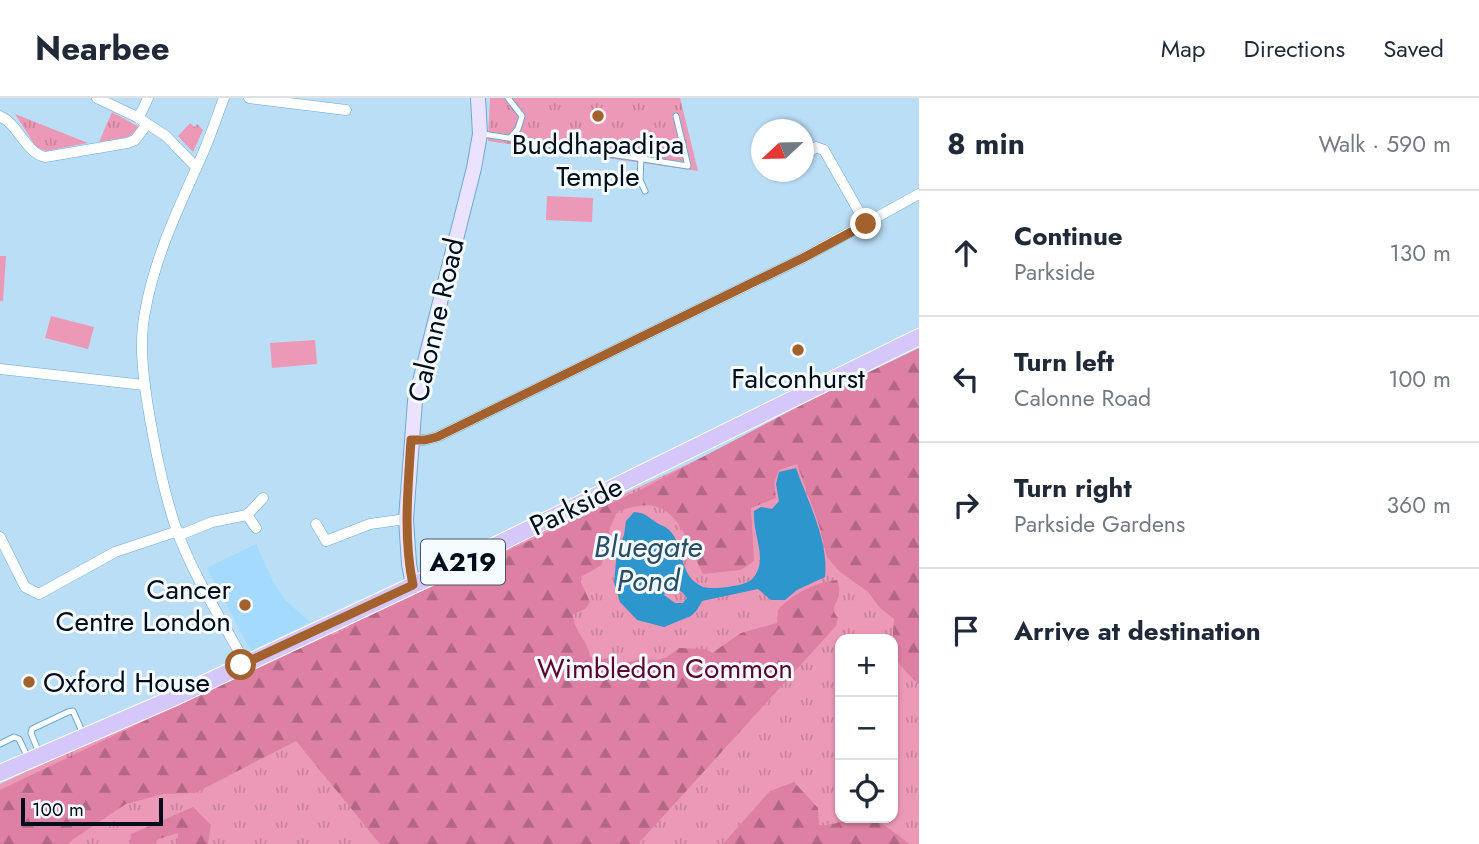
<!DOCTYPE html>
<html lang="en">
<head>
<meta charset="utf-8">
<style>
	:root { --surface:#fff; --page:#f6f6f7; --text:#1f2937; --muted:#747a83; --line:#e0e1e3 }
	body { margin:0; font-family:Jost,sans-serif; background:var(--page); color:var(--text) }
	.controls { position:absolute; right:21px; bottom:21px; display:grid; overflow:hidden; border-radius:14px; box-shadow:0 2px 5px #0004 }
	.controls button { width:63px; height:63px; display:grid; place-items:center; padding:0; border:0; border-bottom:2px solid var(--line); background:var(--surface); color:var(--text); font:35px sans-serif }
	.compass { position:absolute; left:751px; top:21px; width:63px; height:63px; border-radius:50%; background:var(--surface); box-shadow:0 2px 5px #0004; rotate:248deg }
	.scale { position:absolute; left:21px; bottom:18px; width:142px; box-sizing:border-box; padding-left:7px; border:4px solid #000d1a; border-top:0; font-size:19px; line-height:24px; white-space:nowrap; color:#000d1a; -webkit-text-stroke:5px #f5fbff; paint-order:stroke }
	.stop { position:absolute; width:21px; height:21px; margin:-16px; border:5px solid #a3612d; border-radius:50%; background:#fff }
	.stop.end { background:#a3612d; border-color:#fff; box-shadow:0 2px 7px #0008 }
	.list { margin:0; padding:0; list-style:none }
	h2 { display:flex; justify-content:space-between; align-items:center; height:91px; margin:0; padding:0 28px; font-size:30px }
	h2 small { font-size:23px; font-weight:400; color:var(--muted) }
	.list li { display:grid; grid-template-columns:46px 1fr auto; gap:21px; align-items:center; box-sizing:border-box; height:126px; padding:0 28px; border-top:2px solid var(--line) }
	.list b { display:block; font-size:26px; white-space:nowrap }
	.list p { margin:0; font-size:23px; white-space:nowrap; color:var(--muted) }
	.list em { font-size:23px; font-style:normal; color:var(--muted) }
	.icon { flex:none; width:38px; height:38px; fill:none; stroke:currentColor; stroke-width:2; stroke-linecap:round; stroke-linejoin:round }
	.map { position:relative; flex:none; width:919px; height:746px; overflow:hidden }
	header { display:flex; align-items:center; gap:42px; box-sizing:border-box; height:98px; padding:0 35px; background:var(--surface); border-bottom:2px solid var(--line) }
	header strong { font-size:33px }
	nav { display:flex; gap:38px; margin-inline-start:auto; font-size:24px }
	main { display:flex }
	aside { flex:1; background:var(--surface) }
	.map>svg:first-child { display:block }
	.built { fill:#a3dafd }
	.grass { fill:url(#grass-tufts); fill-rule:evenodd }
	.forest { fill:url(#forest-firs) }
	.pitch { fill:#ec99b7 }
	.water { fill:#2d96cd; fill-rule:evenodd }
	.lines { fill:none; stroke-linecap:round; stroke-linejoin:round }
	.lane-casing { stroke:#6daad0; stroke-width:7 }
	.street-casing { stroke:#6daad0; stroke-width:11 }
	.secondary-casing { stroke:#6daad0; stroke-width:16 }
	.primary-casing { stroke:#fff; stroke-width:18 }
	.lane { stroke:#fff; stroke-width:5 }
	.street { stroke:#fff; stroke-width:10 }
	.secondary { stroke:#ebe3fd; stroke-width:14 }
	.primary { stroke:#d6c7fb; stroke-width:16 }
	.route { stroke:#a3612d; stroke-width:9 }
	.poi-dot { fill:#a3612d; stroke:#f5fbff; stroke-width:2.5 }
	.labels { text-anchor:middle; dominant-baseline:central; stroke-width:6; stroke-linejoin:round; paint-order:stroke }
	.shield { fill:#f5fbff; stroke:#4a545f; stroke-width:2 }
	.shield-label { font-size:26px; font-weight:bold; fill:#000d1a }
	.poi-label { font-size:28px; fill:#000d1a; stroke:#f5fbff }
	.street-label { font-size:28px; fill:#000d1a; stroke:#f5fbff }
	.park-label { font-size:28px; fill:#5b0432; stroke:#f5fbff }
	.water-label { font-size:30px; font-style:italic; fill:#264f67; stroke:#f5fbff }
</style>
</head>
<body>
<header>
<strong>Nearbee</strong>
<nav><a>Map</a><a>Directions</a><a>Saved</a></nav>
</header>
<main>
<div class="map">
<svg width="919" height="746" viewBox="0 0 919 746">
	<defs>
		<pattern id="grass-tufts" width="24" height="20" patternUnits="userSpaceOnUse" patternTransform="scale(1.75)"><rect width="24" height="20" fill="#ec99b7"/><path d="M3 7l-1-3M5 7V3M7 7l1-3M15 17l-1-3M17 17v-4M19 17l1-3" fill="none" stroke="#c9839d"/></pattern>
		<pattern id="forest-firs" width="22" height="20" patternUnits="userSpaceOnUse" patternTransform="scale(1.75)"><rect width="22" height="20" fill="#de80a4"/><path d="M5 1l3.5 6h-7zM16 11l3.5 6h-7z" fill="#b26785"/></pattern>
	</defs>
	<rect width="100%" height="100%" fill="#badef6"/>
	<polygon class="built" points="256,446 272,481 284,501 310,524 251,553 207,470"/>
	<g class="grass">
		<polygon points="490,0 680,0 698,73 488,43"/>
		<polygon points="112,14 139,29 129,39 99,44"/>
		<polygon points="15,16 88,45 46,53 36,49"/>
		<polygon points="190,25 194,29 197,26 203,32 193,54 178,38"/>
		<path d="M919,256V746H0V686L650,384ZM840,541H893V720H840Z"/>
	</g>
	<g class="forest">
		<path d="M919,250V586C892,562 891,556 894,521L880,510L868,494L839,473L827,459L819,427L797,366L779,372L774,385L776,400L751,410L754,463L741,472L703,476C682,434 675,390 617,414L610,430L606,455L600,468L579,480L590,504L585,511L573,516C573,533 588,542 590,558L595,562L608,560L621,566L641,561L657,562L667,559L679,550L706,551L712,555L741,535L777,525L778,512C792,496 816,484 837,482C838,486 840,490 839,494C839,505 828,509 838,520L836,528L638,746H380L296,643L195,695L163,696L126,706L72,742L69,746H0V692L328,535L334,537L349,529L350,525L642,391L809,303Z"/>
		<path d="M794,684L818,710L819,727C831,728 839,724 851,721C873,715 893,733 909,746H723L770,693Z"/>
		<polygon points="193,709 211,727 208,746 177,746 178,735 158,741 156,746 130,746 131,736"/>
	</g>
	<g class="pitch">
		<polygon points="547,98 593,100 592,124 546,122"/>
		<polygon points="0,158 6,158 3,203 0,203"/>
		<polygon points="51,218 94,229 88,251 45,240"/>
		<polygon points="315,242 317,266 272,270 270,245"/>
	</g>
	<path class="water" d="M796,370C808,404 829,443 825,479L797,492L785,502H771L758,491L702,503L697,512L691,518L664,529L637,522L620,504L614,485L617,453L624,437L626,423L634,414C646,415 648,419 657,425C662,428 667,429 671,434C685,451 678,476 701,488C709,493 740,488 748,484C756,480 760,469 760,461C760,445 753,431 754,413L761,409L772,411L779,403L776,386L779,374ZM675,491L682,494L687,500L683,505H675L664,497L666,493Z"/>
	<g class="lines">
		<g class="lane-casing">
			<g id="lane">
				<polyline points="508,0 522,18 518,31 511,39"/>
				<polyline points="483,36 688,68 676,18"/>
				<polyline points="641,60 640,82 645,93"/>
				<polyline points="0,646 14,639 19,641 28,660"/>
				<polyline points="39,655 31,635 32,631 68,614 73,613 84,638"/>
			</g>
		</g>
		<g class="street-casing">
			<g id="street">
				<polyline points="97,0 137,19 166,38 196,69"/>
				<path d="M224,0C217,18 211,37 203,55C180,107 155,157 145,214C139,244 143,278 148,309C155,351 163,393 177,433C194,479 222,522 245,565"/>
				<polyline points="249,0 346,12"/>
				<path d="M0,18C19,27 25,54 45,59L127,45L135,42L147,26"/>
				<polyline points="137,19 142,13 148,0"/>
				<polyline points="804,58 816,49 824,52 866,126"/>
				<polyline points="776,78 779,74"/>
				<polyline points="0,271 144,287"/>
				<polyline points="411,342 425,342 437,339 803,160 919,96"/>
				<polyline points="247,417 263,400"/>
				<polyline points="316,426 326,443 370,426 406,421"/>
				<polyline points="180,437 212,424 247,417 256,430"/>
				<polyline points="0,439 25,489 39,496 115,454 178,433"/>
			</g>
		</g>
		<g class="secondary-casing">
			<polyline id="secondary" points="413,487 409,466 406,421 415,303 474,70 480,36 478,0"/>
		</g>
		<g class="primary-casing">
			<polyline id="primary" points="0,675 171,601 437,476 919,239"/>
		</g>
		<use href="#lane" class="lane"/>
		<use href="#street" class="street"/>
		<use href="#secondary" class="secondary"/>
		<use href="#primary" class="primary"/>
	</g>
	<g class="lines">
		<path class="route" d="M241,567L413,487C403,439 408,390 411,342H425L437,339L803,160L866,126"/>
	</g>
	<g class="poi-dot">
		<circle cx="598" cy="18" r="7"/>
		<circle cx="798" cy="252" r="7"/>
		<circle cx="245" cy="507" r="7"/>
		<circle cx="29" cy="584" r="7"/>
	</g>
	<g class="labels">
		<rect class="shield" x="421" y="441.5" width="84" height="45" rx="5"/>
		<g class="shield-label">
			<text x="463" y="464">A219</text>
		</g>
		<g class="poi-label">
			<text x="598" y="46">Buddhapadipa<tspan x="598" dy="32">Temple</tspan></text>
			<text x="798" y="280">Falconhurst</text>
			<text x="231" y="491" text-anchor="end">Cancer<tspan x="231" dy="32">Centre London</tspan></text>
			<text x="43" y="584" text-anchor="start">Oxford House</text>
		</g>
		<g class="street-label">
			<text transform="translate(436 222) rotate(-77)">Calonne Road</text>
			<text transform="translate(576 408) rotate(-26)">Parkside</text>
		</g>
		<g class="park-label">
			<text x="665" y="570">Wimbledon Common</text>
		</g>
		<g class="water-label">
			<text x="648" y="448">Bluegate<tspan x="648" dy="34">Pond</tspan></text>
		</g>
	</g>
</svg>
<div class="controls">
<button>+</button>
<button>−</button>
<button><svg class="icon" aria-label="locate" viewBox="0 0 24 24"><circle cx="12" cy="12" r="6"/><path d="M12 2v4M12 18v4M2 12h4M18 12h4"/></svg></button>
</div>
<svg class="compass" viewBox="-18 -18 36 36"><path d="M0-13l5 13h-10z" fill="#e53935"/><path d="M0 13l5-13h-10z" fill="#747a83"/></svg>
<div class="scale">100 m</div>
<div class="stop" style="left:241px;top:567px"></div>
<div class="stop end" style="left:866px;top:126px"></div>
</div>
<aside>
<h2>8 min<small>Walk · 590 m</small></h2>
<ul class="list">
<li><svg class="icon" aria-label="ahead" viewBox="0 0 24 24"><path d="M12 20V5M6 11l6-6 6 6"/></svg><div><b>Continue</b><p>Parkside</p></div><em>130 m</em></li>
<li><svg class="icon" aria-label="left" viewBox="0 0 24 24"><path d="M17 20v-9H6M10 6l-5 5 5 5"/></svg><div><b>Turn left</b><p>Calonne Road</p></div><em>100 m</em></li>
<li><svg class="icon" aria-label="right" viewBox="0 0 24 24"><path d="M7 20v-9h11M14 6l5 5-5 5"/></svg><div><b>Turn right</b><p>Parkside Gardens</p></div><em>360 m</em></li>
<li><svg class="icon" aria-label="arrive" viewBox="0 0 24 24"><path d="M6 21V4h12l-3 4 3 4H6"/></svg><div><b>Arrive at destination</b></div></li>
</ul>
</aside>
</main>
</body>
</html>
